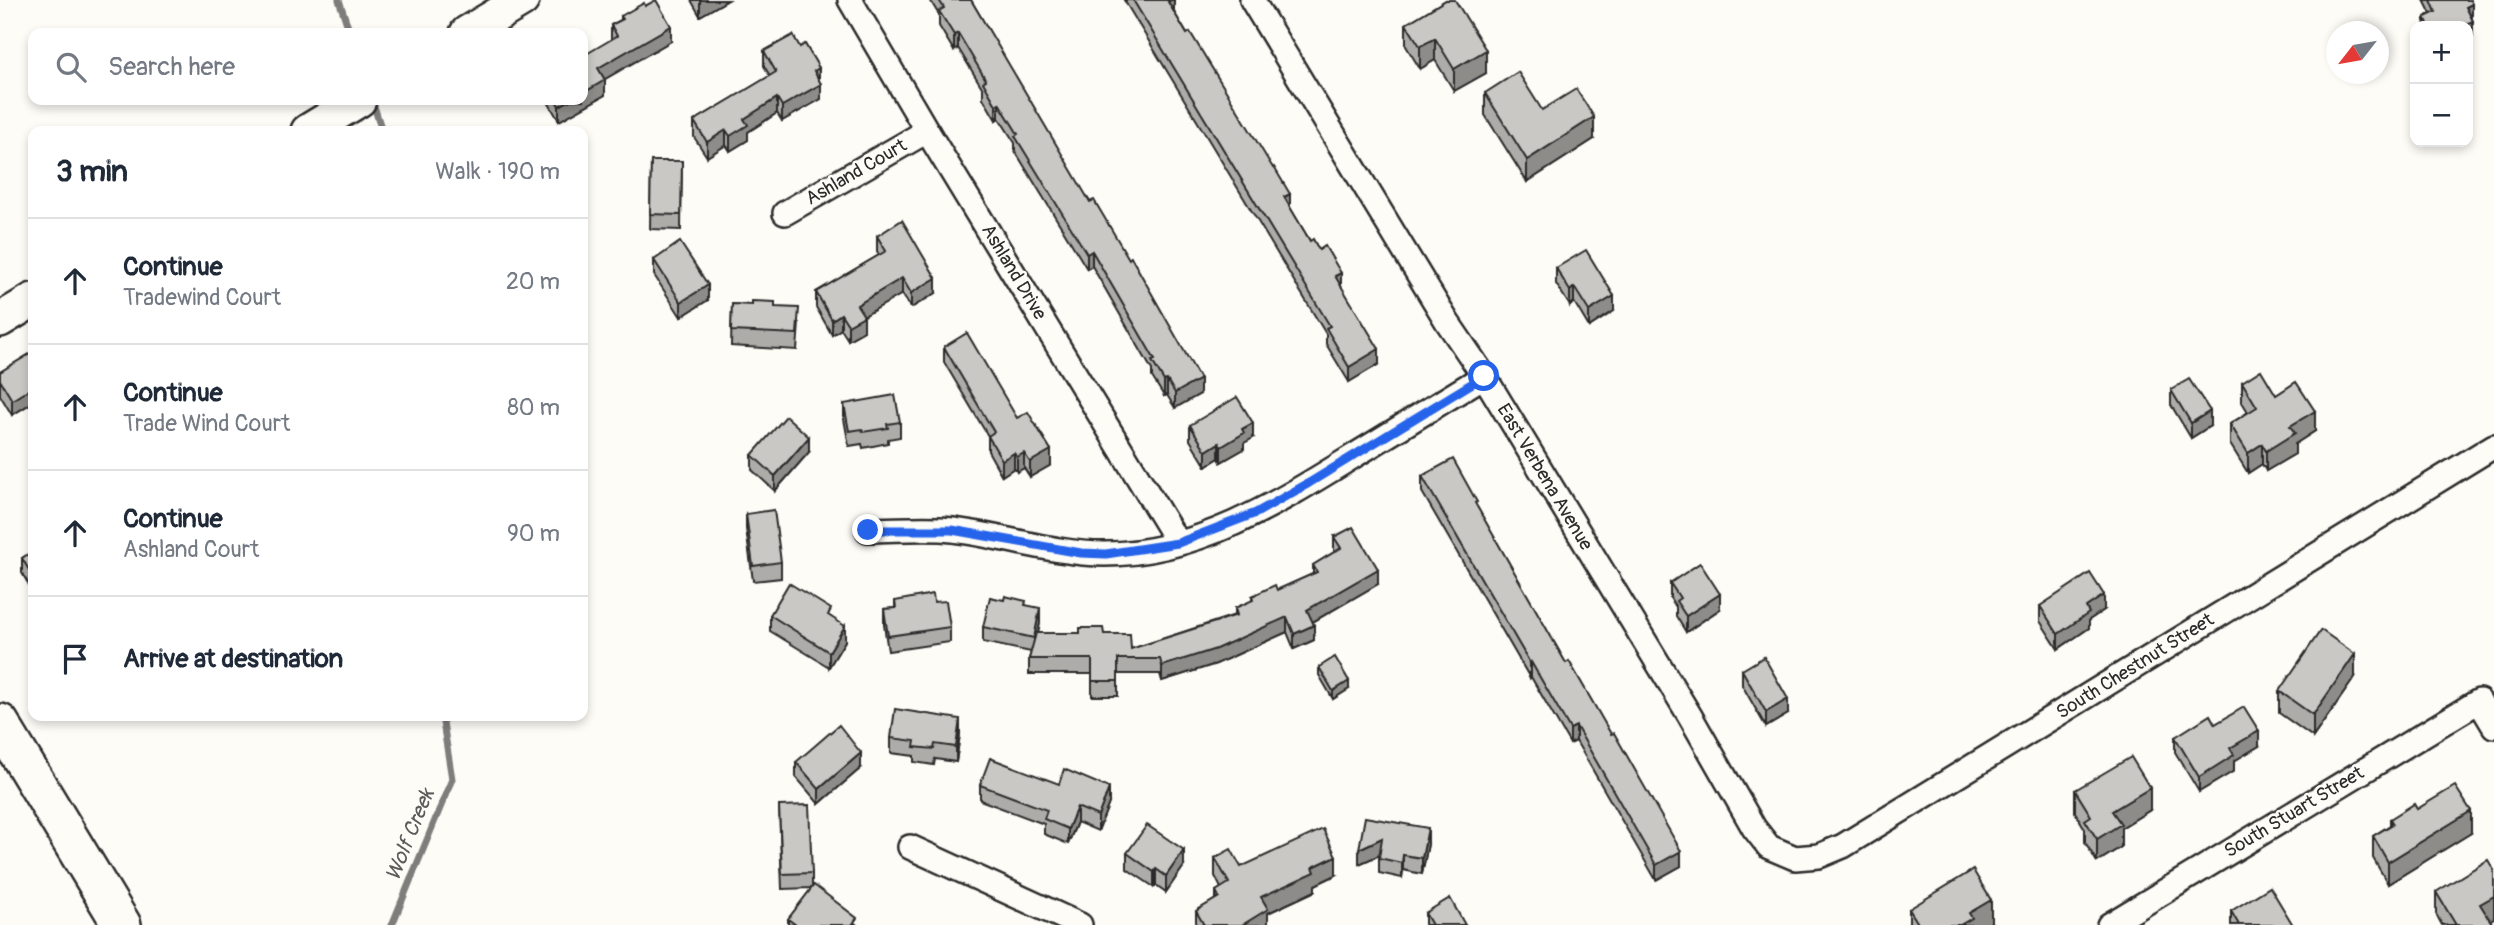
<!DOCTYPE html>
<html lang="en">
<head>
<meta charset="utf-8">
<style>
	:root { --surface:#fff; --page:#f6f6f7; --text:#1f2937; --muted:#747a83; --line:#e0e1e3 }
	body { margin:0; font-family:Pangolin,sans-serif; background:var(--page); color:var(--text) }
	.controls { position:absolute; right:21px; top:21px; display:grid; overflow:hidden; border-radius:14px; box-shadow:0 4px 10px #0003 }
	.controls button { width:63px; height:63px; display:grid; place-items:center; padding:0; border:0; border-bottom:2px solid var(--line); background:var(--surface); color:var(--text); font:35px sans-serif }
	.compass { position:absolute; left:2326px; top:21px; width:63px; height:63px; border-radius:50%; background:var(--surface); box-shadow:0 4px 10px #0003; rotate:239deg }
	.stop { position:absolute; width:21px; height:21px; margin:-16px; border:5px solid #2563eb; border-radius:50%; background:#fff }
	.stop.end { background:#2563eb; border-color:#fff; box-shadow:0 2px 7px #0008 }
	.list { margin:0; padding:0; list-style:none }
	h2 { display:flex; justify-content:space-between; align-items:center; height:91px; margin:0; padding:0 28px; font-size:30px }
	h2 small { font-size:23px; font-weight:400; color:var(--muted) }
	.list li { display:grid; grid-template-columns:46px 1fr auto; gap:21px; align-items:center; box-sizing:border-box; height:126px; padding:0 28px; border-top:2px solid var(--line) }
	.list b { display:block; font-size:26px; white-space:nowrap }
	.list p { margin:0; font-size:23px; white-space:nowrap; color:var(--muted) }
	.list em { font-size:23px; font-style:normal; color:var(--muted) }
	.icon { flex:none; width:38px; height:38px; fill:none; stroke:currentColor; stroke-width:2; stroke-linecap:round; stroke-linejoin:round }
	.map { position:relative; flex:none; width:2494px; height:925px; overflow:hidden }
	.search { position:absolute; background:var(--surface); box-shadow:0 4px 10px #0003; left:28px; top:28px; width:560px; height:77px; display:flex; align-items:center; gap:18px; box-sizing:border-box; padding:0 24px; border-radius:14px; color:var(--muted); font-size:26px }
	.panel { position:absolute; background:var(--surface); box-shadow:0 4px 10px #0003; left:28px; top:126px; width:560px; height:595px; border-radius:14px }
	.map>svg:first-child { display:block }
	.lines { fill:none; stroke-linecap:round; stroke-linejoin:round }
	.stream { stroke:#7e7d7b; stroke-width:7 }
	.street-casing { stroke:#2b2b2b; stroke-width:28 }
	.secondary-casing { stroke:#2b2b2b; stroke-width:38 }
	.primary-casing { stroke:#2b2b2b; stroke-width:42 }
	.street { stroke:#fdfcf7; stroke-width:23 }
	.secondary { stroke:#fdfcf7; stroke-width:33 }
	.primary { stroke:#fdfcf7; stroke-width:37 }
	.wall { fill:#adaca9; stroke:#2b2b2b; stroke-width:2 }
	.shaded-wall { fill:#8d8c89; stroke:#2b2b2b; stroke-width:2 }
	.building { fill:#c9c8c4; stroke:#2b2b2b; stroke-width:2 }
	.route { stroke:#2563eb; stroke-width:9 }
	.labels { text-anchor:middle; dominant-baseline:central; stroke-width:5; stroke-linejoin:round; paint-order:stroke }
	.street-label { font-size:19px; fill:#2b2b2b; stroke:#fdfcf7 }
	.water-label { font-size:21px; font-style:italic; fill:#5b5b5a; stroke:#fdfcf7 }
</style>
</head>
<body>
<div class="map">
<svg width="2494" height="925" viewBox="0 0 2494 925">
	<rect width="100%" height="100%" fill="#fdfcf7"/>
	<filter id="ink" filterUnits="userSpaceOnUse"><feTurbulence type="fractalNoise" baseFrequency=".0143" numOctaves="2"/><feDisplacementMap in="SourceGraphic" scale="14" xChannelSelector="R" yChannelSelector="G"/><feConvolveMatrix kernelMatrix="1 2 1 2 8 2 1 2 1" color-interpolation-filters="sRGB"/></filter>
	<g filter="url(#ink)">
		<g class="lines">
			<g class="stream">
				<polyline points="339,0 350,33"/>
				<polyline points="372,100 382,131"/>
				<polyline points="392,925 452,779 442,716"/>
			</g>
			<g class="street-casing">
				<g id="street">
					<polyline points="850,0 927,131 1178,543"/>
					<polyline points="1252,0 1448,323 1484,376 1690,716 1754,828 1769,847 1795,858 1819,856 1843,846 2494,446"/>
					<polyline points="785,213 927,131"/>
					<path d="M868,530C896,530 925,527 953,530C1004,536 1053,554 1105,554C1198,554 1281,501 1357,454C1399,428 1442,402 1484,376"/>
					<polyline points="910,847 1080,925"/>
					<polyline points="2109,925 2479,701 2494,726"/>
				</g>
			</g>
			<g class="secondary-casing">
				<g id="secondary">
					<polyline points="467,33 522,0"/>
					<polyline points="308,131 359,100"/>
					<polyline points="0,320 33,300"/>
				</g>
			</g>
			<g class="primary-casing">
				<polyline id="primary" points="0,723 122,925"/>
			</g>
			<use href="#street" class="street"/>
			<use href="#secondary" class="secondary"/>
			<use href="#primary" class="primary"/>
		</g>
		<g class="wall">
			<polygon points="691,0 728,0 700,16"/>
			<polygon points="930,0 971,0 1200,394 1175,408 1167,395 1164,396 1152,377 1152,370 1092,266 1087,269 1015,151 1015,143 999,118 996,120 983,98 983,89 958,48 954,51 939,26 939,15"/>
			<polygon points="1124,0 1174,0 1174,12 1310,241 1341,286 1379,364 1349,382 1326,344 1326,334"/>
			<polygon points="1446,0 1486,73 1454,91 1435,60 1420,69 1406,46 1406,24"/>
			<polygon points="2424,0 2470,0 2473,36 2468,38 2468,26 2425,26 2425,17 2431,14"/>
			<polygon points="621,16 671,41 605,79 605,95 559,121 547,100 583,100 611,40 611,25 621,20"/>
			<polygon points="764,51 819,80 821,99 782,121 777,113 748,132 748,140 730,151 726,145 707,157 694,137 694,121 770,76 764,66"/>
			<polygon points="1485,93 1542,110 1594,139 1527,182 1485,115"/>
			<polygon points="651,161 682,161 681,230 650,229"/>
			<polygon points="877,236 936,293 911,308 902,294 864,316 864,331 848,340 841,329 832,335 816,307 816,292 879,255 877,251"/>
			<polygon points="654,260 708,300 681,317 654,275"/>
			<polygon points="1556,268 1614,311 1589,327 1574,302 1570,306 1556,284"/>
			<polygon points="732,304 775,307 799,323 797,350 731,346"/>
			<polygon points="944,347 1017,418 1051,465 1030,477 1024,468 1017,472 1014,468 1002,476 988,451 988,436 944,362"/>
			<polygon points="33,352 33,402 12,415 0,395 0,372"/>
			<polygon points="2242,382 2276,395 2315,431 2295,444 2295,454 2266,471 2262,464 2248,473 2230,444 2230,424 2248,412 2242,402"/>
			<polygon points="2171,390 2210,426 2191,438 2171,405"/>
			<polygon points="844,404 900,422 900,437 888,439 888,443 863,448 862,444 849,446 844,419"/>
			<polygon points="1190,425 1253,438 1244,443 1244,449 1221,462 1219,458 1206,466 1190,440"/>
			<polygon points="809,452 775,491 752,470 752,455"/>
			<polygon points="1422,476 1477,507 1681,866 1656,880 1576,741 1570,744 1531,677 1530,678 1422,492"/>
			<polygon points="746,514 781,562 781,578 753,581 746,529"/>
			<polygon points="1334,537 1378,584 1313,622 1314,640 1294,649 1287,632 1216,664 1162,681 1160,674 1118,674 1118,696 1092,696 1092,674 1029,674 1029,659 1031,652 983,642 983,627 1026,605 1040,623 1038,633 1104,634 1131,649 1235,615 1235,608 1252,601 1252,596 1277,590 1313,574 1313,565 1334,552"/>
			<polygon points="33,551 33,592 22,573 22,558"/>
			<polygon points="1670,583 1720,609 1686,632 1676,616 1676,607 1670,598"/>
			<polygon points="895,601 934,602 950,627 950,642 888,651 884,625 884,609 895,608"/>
			<polygon points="2040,606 2104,610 2089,620 2089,628 2058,649 2040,621"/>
			<polygon points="770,615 831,617 845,641 829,667 770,631"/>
			<polygon points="1319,667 1349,689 1333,699 1319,675"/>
			<polygon points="1742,670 1788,714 1766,727 1742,685"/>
			<polygon points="2355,677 2313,737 2279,713 2279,691"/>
			<polygon points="2215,724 2259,746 2234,761 2234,771 2199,792 2175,752 2175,737"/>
			<polygon points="960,734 956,762 935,759 934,765 914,762 914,756 891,753 891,738"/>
			<polygon points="796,762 861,768 819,804 796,777"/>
			<polygon points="980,785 1109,803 1098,831 1077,822 1068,844 1044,834 1044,824 980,800"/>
			<polygon points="2075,790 2150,810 2121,828 2121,847 2097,862 2085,842 2085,829 2075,812"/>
			<polygon points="779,806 812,873 812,888 857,925 788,925 788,919 812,888 782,889"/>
			<polygon points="2417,809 2471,833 2388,884 2373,858 2373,836 2390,825 2390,819"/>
			<polygon points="1428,844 1422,874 1403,870 1402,878 1379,873 1379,855 1359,864 1359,849"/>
			<polygon points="1127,853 1184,866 1166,892 1156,885 1154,887 1127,869"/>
			<polygon points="1215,858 1241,867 1336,875 1315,885 1315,891 1268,913 1268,925 1196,925 1196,911 1216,899 1216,891 1221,888 1215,876"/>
			<polygon points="2436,892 2490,920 2493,925 2442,925 2436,914"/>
			<polygon points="1909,909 1991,923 1987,925 1909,925"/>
			<polygon points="2231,911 2293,925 2231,925"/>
			<polygon points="1425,913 1465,925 1425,925"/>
		</g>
		<g class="shaded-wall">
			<polygon points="701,0 728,0 700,16 700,1"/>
			<polygon points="1170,0 1174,0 1174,13 1168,2"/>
			<polygon points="2472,4 2472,19 2466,7"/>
			<polygon points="2473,21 2473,36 2468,38 2468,26 2461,26"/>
			<polygon points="671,26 671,41 598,83 598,68"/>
			<polygon points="958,33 958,48 954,51 954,35"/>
			<polygon points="1435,38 1435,60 1420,69 1420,46"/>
			<polygon points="1486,50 1486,73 1454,91 1454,69"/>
			<polygon points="819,68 819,83 814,71"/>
			<polygon points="605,80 605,95 559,121 559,106 570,100 583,100 583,93"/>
			<polygon points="821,84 821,99 782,121 782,106"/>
			<polygon points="777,98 777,113 748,132 748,140 730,151 730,136 744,119"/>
			<polygon points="999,103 999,118 996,120 996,105"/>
			<polygon points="1594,117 1594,139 1527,182 1527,160"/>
			<polygon points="726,130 726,145 707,157 707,142"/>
			<polygon points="1290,194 1290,209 1284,197"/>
			<polygon points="1092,251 1092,266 1087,269 1087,254"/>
			<polygon points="1341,273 1341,288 1335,276"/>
			<polygon points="902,278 902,294 857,320 857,305"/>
			<polygon points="936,278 936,293 911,308 911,293"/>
			<polygon points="708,285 708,300 681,317 681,302"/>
			<polygon points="1574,287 1574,302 1570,306 1570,291"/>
			<polygon points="1614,296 1614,311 1589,327 1589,311"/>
			<polygon points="841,314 841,329 832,335 832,320"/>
			<polygon points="864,316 864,331 848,340 848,325"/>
			<polygon points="1379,349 1379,364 1349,382 1349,367"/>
			<polygon points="1200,379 1200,394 1175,408 1175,393"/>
			<polygon points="1167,380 1167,395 1164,396 1164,381"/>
			<polygon points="33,387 33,402 12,415 12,400"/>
			<polygon points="2210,411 2210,426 2191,438 2191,423"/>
			<polygon points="2315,411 2315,431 2295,444 2295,454 2266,471 2266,451 2290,426"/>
			<polygon points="1253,423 1253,438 1244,443 1244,449 1221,462 1221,447 1242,429"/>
			<polygon points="809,437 809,452 775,491 775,476"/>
			<polygon points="1219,443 1219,458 1206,466 1206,451"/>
			<polygon points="2262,444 2262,464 2248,473 2248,453"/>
			<polygon points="1051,450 1051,465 1030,477 1030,462"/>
			<polygon points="1014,453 1014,468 1002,476 1002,460"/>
			<polygon points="1024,453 1024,468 1017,472 1017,457"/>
			<polygon points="1378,569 1378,584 1307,625 1307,610"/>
			<polygon points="1720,594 1720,609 1686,632 1686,616"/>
			<polygon points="2104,595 2104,610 2089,620 2089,628 2058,649 2058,634 2086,607"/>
			<polygon points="1040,608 1040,623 1034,653 1034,638"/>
			<polygon points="1287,617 1287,632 1216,664 1162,681 1162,666"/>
			<polygon points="1314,625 1314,640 1294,649 1294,634"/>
			<polygon points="845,626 845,641 829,667 829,652"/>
			<polygon points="2355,654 2355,677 2313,737 2313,715"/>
			<polygon points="1531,662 1531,677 1530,678 1530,663"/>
			<polygon points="1349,681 1349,689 1333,699 1333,691"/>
			<polygon points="1788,699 1788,714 1766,727 1766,712"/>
			<polygon points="960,719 960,734 956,762 956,747"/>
			<polygon points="1576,726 1576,741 1570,744 1570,729"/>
			<polygon points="2259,731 2259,746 2234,761 2234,771 2199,792 2199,777 2230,748"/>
			<polygon points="861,753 861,768 819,804 819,789"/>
			<polygon points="1109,788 1109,803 1098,831 1098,816"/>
			<polygon points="2150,788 2150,810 2121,828 2121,847 2097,862 2097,839 2112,811"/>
			<polygon points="1077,807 1077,822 1068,844 1068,829"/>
			<polygon points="2471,811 2471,833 2388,884 2388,862"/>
			<polygon points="1428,828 1428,844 1422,874 1422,858"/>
			<polygon points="1382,838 1382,854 1359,864 1359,849"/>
			<polygon points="1184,850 1184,866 1166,892 1166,876"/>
			<polygon points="1681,851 1681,866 1656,880 1656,865"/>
			<polygon points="1403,855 1403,870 1402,878 1402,863"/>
			<polygon points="1336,856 1336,875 1315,885 1315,891 1268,913 1268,925 1242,925 1261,897 1313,867"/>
			<polygon points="1156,869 1156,885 1154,887 1154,872"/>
			<polygon points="2494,896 2494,918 2482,925 2480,904"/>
			<polygon points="1991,900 1991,923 1987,925 1960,925 1969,913"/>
		</g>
		<g class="building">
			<polygon points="656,0 671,26 598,68 605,80 583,93 583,56 617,36 611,25 623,19 621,16 644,3 645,6"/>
			<polygon points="939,0 971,0 1090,202 1094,200 1129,259 1131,257 1200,379 1175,393 1167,380 1164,381 1152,361 1155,360 1092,251 1087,254 1015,136 1018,134 999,103 996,105 983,82 986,80 958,33 954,35 939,11 944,8"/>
			<polygon points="1133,0 1170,0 1168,2 1187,34 1190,32 1273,168 1274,167 1290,194 1284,197 1310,241 1313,239 1319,250 1325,246 1341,273 1335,276 1379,349 1349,367 1326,328 1330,326"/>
			<polygon points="1446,0 1455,0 1486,50 1454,69 1435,38 1420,46 1406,24"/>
			<polygon points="2431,0 2470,0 2472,4 2466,7 2473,21 2461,26 2429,26 2425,17 2436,12"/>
			<polygon points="793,35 800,47 805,44 819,68 814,71 821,84 782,106 777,98 744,119 748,125 730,136 726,130 707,142 694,121 776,72 764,51"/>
			<polygon points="1518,72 1542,110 1576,89 1594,117 1527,160 1485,93"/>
			<polygon points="556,100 570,100 559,106"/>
			<polygon points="651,161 682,161 681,215 650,214"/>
			<polygon points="902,220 936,278 911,293 902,278 857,305 864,316 848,325 841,314 832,320 816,292 886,251 877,236"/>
			<polygon points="680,242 708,285 681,302 654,260"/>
			<polygon points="1586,250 1614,296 1589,311 1574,287 1570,291 1556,268"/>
			<polygon points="752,301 775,302 775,307 799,308 797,334 731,331 732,304 752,305"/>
			<polygon points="967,333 1017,418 1028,412 1051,450 1030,462 1024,453 1017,457 1014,453 1002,460 988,436 994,432 944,347"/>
			<polygon points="33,352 33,387 12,400 0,380 0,372"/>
			<polygon points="2261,370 2276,395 2296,382 2315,411 2290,426 2295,433 2266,451 2262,444 2248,453 2230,424 2257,407 2242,382"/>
			<polygon points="2189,379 2210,411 2191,423 2171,390"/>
			<polygon points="895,395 900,422 887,424 888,428 863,432 862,429 849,431 844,404"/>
			<polygon points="1237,397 1253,423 1242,429 1244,433 1221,447 1219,443 1206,451 1190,425"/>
			<polygon points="786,416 809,437 775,476 752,455"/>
			<polygon points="1453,459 1477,502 1475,503 1566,663 1569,661 1611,734 1614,733 1681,851 1656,865 1576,726 1570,729 1531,662 1530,663 1422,476"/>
			<polygon points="774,510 781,562 753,566 746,514"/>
			<polygon points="1353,527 1378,569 1307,610 1314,625 1294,634 1287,617 1216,649 1162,666 1160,659 1118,659 1118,681 1092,681 1092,659 1029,659 1036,633 1080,633 1080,628 1103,628 1104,634 1130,634 1131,649 1237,615 1235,608 1253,600 1252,596 1275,585 1277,590 1317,572 1313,565 1341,548 1334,537"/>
			<polygon points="33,551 33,577 22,558"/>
			<polygon points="1700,563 1720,594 1686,616 1676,601 1680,598 1670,583"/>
			<polygon points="2090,573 2104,595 2086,607 2089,613 2058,634 2040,606"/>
			<polygon points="789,583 831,609 828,615 845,626 829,652 770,615"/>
			<polygon points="933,594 934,602 946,601 950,627 888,636 884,609 896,608 895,601"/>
			<polygon points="1005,596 1026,601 1025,605 1040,608 1034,638 983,627 990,597 1004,600"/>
			<polygon points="2321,630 2355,654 2313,715 2279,691"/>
			<polygon points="1335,657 1349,681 1333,691 1319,667"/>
			<polygon points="1764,657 1788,699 1766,712 1742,670"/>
			<polygon points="2244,707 2259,731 2230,748 2234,755 2199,777 2175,737 2210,715 2215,724"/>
			<polygon points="895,709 960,719 956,747 935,744 934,749 914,747 915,741 891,738"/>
			<polygon points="839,725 861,753 819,789 796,762"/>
			<polygon points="2131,757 2150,788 2112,811 2121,824 2097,839 2085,820 2091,816 2075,790"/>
			<polygon points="990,758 1059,784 1064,769 1109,788 1098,816 1077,807 1068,829 1044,819 1047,810 980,785"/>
			<polygon points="2455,786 2471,811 2388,862 2373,836 2393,824 2390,819 2414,804 2417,809"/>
			<polygon points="809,805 812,873 782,874 779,806"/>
			<polygon points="1365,817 1428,828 1422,858 1403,855 1402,863 1379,858 1382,838 1359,849"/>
			<polygon points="1147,825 1184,850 1166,876 1156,869 1154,872 1127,853"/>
			<polygon points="1323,829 1336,856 1313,867 1315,872 1261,897 1268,909 1242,925 1204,925 1196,911 1219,897 1216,891 1229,883 1215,858 1231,849 1241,867"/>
			<polygon points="2488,860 2494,870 2494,896 2480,904 2493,925 2456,925 2436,892"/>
			<polygon points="1973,870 1991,900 1969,913 1972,918 1960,925 1919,925 1909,909"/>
			<polygon points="814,885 857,918 852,925 796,925 788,919"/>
			<polygon points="2270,887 2293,925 2239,925 2231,911"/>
			<polygon points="1450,898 1465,925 1432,925 1425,913"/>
		</g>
	</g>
	<g class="lines" filter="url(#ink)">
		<polyline class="route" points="868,530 952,530 1081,553 1106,554 1178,543 1256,513 1309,483 1484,376"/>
	</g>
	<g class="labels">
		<g class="street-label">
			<text transform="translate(856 172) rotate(-30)">Ashland Court</text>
			<text transform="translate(1014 272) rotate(59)">Ashland Drive</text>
			<text transform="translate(1545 477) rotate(59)">East Verbena Avenue</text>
			<text transform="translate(2135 666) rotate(-32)">South Chestnut Street</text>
			<text transform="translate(2294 812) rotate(-31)">South Stuart Street</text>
		</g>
		<g class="water-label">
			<text transform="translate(410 835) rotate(-68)">Wolf Creek</text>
		</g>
	</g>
</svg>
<div class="controls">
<button>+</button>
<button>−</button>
</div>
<svg class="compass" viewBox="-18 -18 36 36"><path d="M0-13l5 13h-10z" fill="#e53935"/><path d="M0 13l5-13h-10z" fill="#747a83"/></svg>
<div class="stop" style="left:1484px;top:376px"></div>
<div class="stop end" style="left:868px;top:530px"></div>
<div class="search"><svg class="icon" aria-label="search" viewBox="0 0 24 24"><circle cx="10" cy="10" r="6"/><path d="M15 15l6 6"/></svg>Search here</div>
<section class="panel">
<h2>3 min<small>Walk · 190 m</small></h2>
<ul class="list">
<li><svg class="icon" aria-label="ahead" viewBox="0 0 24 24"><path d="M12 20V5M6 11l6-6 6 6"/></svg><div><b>Continue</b><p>Tradewind Court</p></div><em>20 m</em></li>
<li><svg class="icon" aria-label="ahead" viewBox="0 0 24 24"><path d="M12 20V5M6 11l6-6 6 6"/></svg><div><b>Continue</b><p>Trade Wind Court</p></div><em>80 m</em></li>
<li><svg class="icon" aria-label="ahead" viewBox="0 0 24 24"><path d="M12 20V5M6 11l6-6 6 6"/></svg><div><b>Continue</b><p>Ashland Court</p></div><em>90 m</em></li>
<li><svg class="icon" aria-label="arrive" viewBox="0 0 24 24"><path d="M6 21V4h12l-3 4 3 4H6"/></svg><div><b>Arrive at destination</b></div></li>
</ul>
</section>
</div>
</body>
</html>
